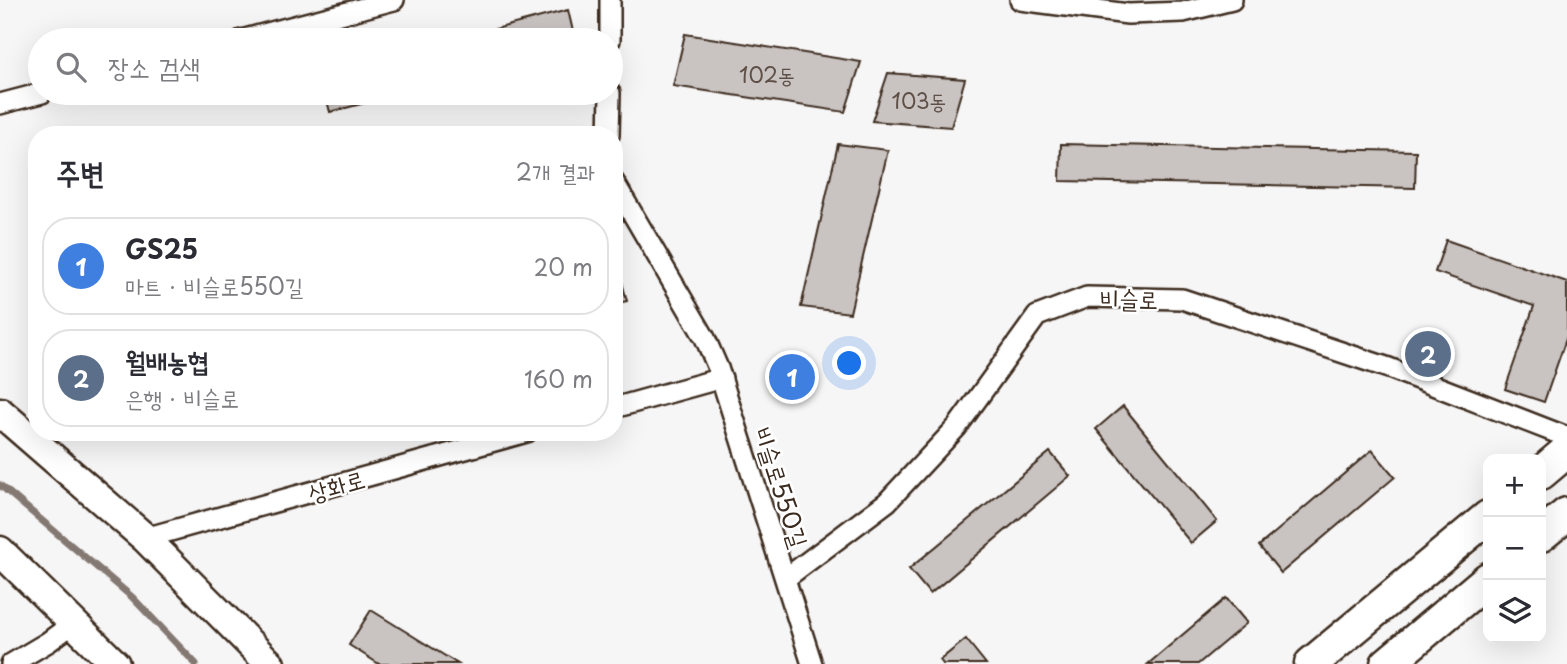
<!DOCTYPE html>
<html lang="ko">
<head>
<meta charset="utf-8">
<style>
	:root { --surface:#fff; --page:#f7f7f7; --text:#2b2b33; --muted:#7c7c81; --line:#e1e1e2; --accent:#1a73e8 }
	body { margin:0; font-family:"Playpen Sans","Poor Story",sans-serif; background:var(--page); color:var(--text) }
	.controls { position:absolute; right:21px; bottom:21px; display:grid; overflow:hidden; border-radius:14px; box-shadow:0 7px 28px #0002 }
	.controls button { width:63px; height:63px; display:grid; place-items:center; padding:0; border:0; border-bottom:2px solid var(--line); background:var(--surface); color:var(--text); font:35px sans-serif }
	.you { position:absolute; left:850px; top:364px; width:24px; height:24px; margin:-18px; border:5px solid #fff; border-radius:50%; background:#1a73e8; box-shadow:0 0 0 10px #1a73e833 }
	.badge { display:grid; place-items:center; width:46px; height:46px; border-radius:50%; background:var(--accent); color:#fff; font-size:23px; font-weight:700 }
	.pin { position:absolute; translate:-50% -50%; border:4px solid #fff; box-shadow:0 2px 7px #0006 }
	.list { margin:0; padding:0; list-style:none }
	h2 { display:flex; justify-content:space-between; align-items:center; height:91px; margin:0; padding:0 28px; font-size:30px }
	h2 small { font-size:23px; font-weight:400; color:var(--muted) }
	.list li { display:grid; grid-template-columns:46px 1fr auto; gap:21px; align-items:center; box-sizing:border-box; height:98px; margin:0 14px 14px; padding:0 14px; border:2px solid var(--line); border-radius:28px }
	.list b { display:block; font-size:26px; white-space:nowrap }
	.list p { margin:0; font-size:23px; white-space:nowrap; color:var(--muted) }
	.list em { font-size:23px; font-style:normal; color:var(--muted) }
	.icon { flex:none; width:38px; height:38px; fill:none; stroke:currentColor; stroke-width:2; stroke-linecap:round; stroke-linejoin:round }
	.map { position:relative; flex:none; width:1567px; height:664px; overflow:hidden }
	.search { position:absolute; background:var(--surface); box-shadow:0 7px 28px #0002; left:28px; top:28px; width:595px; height:77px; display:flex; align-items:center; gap:18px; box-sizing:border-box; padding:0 24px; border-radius:38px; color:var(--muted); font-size:26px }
	.panel { position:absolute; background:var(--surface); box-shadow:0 7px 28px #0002; left:28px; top:126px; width:595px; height:315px; border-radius:28px }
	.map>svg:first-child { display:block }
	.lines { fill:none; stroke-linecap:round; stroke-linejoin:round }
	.stream { stroke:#847972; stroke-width:7 }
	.building { fill:#c9c3c1; stroke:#3b2a1e; stroke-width:2 }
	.minor-casing { stroke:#3b2a1e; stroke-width:24 }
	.secondary-casing { stroke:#3b2a1e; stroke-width:33 }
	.primary-casing { stroke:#3b2a1e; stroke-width:37 }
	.minor { stroke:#fff; stroke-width:19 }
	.secondary { stroke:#fff; stroke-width:28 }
	.primary { stroke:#fff; stroke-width:32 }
	.labels { text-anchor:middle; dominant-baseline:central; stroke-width:5; stroke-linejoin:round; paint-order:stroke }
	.number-label { font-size:21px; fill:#5e5047 }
	.street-label { font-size:24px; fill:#3b2a1e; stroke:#fff }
</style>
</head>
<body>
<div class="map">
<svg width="1567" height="664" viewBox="0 0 1567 664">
	<rect width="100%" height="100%" fill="#f7f6f6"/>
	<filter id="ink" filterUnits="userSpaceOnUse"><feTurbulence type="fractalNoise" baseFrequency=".0143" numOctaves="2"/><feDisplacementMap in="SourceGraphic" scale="14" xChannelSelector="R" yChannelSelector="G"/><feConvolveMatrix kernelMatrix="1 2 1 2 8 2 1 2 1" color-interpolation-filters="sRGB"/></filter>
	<g filter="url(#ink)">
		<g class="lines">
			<polyline class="stream" points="0,485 132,597 196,664"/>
		</g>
		<g class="building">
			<polygon points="568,10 575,40 453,40"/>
			<polygon points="685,34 861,62 845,112 673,86"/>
			<polygon points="888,73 965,79 951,127 872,121"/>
			<polygon points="325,93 404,93 330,112"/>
			<polygon points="838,144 888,150 850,313 801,307"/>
			<polygon points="1061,144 1416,151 1415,188 1060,181"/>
			<polygon points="1446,240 1567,282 1567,336 1544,402 1505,389 1534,306 1435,272"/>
			<polygon points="614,263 617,263 627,301 614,304"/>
			<polygon points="1123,406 1217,521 1191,543 1096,429"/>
			<polygon points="1372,450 1395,477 1281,573 1259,546"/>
			<polygon points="1050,452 1070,476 930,594 909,569"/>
			<polygon points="1226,598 1247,623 1198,664 1148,664"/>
			<polygon points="371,610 458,664 379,664 349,645"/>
			<polygon points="966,639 986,664 943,664 940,660"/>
		</g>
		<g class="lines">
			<g class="minor-casing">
				<g id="minor">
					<polyline points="1020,0 1128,14 1183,12 1232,0"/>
					<polyline points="241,40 394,0"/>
					<polyline points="610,40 610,0"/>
					<polyline points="0,104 42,93"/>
					<polyline points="609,135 610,93"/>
					<polyline points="614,182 705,338 718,368 812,664"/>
					<polyline points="614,408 722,378"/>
					<polyline points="145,538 527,432"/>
					<polyline points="786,578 887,502 957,427 1037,316 1087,297 1182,299 1389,368 1567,437"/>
					<polyline points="11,664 48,642 75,622"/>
				</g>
			</g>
			<g class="secondary-casing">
				<g id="secondary">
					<polyline points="0,412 145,538 270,664"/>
					<polyline points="0,551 115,664"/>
				</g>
			</g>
			<g class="primary-casing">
				<g id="primary">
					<polyline points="1541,473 1567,451"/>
					<polyline points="1541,535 1567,514"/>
					<polyline points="1311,664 1488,517"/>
					<polyline points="1387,664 1488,579"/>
				</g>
			</g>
			<use href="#minor" class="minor"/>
			<use href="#secondary" class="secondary"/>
			<use href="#primary" class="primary"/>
		</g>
	</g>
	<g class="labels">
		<g class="number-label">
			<text x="767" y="74">102동</text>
			<text x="919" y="100">103동</text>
		</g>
		<g class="street-label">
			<text transform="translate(1129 298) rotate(1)">비슬로</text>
			<text transform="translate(336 485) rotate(-16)">상화로</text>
			<text transform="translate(782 487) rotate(72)">비슬로550길</text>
		</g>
	</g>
</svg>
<div class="controls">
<button>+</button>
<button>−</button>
<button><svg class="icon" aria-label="layers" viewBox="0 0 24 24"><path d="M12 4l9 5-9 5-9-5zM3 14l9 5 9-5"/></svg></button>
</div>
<div class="you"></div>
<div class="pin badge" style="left:792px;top:377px;background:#3f7fe0">1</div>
<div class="pin badge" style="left:1428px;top:354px;background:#5c6f8a">2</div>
<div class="search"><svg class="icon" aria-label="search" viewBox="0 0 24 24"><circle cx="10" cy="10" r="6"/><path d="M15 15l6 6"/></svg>장소 검색</div>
<section class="panel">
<h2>주변<small>2개 결과</small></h2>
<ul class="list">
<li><span class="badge" style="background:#3f7fe0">1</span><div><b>GS25</b><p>마트 · 비슬로550길</p></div><em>20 m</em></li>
<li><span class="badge" style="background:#5c6f8a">2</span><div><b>월배농협</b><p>은행 · 비슬로</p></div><em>160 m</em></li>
</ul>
</section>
</div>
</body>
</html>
